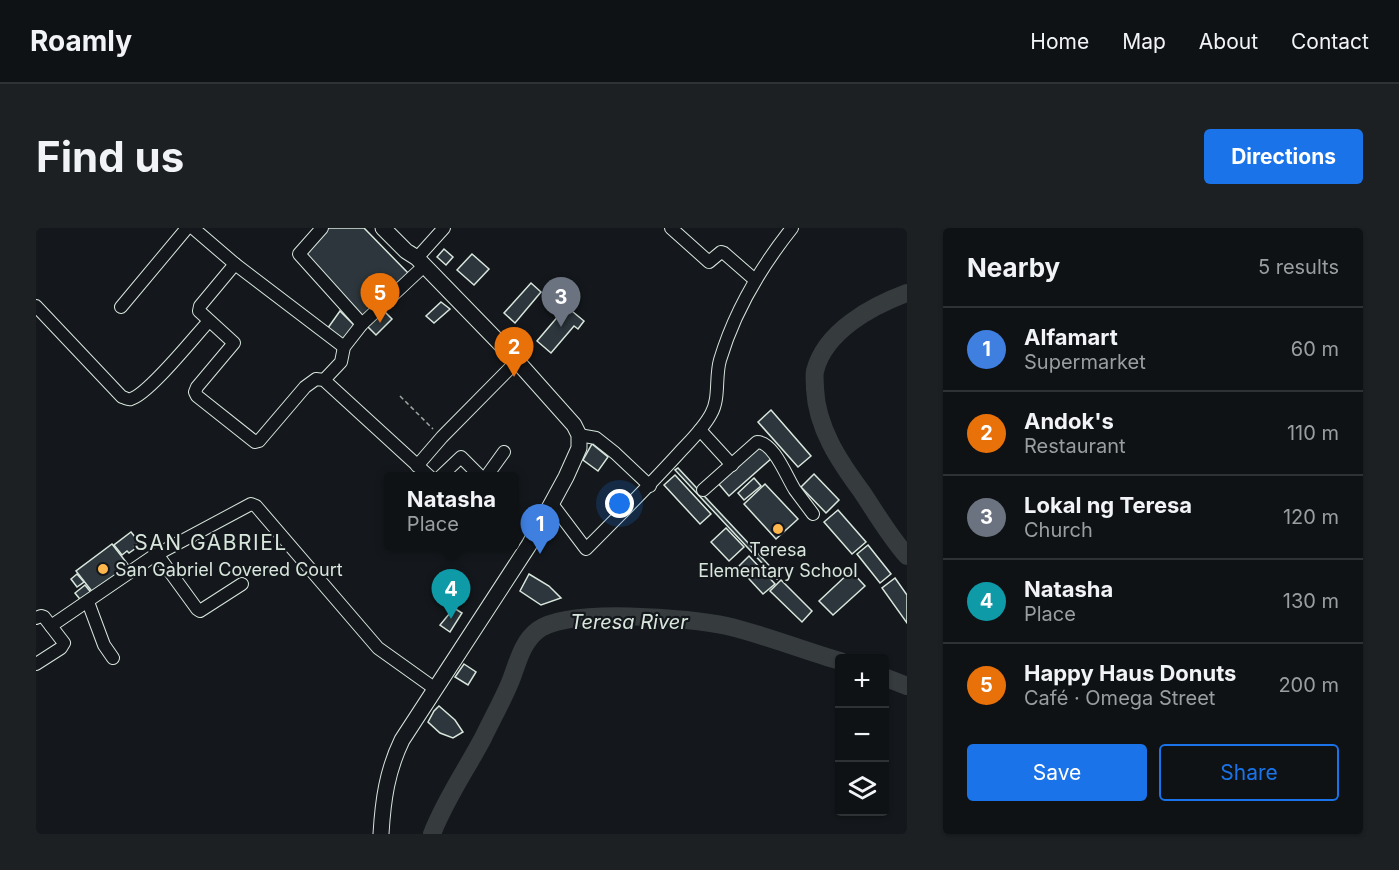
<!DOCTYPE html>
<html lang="en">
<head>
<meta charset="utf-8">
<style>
	:root { --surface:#0f1215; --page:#1d2022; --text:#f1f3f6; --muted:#9b9ea0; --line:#2f3234; --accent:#1a73e8 }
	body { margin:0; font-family:Inter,sans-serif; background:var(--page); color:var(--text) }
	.controls { position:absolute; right:18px; bottom:18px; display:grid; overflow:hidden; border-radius:6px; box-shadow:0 2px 4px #0004 }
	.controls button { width:54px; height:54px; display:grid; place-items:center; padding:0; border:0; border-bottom:2px solid var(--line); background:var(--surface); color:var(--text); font:30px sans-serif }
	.you { position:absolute; left:584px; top:276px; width:21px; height:21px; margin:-15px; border:4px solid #fff; border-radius:50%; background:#1a73e8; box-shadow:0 0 0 9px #1a73e833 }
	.badge { display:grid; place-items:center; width:39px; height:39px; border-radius:50%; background:var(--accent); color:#fff; font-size:20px; font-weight:700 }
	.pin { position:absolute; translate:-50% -50px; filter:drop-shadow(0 2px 3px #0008) }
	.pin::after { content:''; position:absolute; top:32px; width:21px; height:18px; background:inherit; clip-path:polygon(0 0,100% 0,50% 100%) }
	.popup { position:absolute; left:348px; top:244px; width:135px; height:78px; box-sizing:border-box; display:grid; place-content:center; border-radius:6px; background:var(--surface); filter:drop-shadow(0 2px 4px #0005); font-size:20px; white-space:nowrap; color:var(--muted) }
	.popup b { font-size:22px; color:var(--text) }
	.popup::after { content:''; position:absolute; left:50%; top:100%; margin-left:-12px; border:12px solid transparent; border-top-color:var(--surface) }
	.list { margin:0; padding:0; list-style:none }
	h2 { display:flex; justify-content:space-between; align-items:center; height:78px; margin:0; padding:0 24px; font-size:26px }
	h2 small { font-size:20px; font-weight:400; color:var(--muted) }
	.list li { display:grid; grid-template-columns:39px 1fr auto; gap:18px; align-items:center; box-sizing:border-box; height:84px; padding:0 24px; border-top:2px solid var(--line) }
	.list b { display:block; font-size:22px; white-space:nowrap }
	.list p { margin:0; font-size:20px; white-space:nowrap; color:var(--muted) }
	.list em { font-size:20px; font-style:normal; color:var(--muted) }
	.actions { display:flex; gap:12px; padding:18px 24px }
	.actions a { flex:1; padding:14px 0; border:2px solid var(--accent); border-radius:6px; text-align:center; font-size:21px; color:var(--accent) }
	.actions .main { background:var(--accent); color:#fff }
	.icon { flex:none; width:33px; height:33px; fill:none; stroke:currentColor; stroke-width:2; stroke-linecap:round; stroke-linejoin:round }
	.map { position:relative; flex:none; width:871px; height:606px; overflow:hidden; border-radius:6px }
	header { display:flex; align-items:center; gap:36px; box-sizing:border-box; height:84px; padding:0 30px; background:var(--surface); border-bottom:2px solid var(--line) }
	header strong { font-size:28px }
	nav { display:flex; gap:33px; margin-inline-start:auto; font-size:21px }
	.intro { display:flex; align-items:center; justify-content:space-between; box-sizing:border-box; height:144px; padding:0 36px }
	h1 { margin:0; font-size:42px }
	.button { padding:15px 27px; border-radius:6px; background:var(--accent); color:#fff; font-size:21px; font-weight:700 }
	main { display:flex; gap:36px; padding:0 36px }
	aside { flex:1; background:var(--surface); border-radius:6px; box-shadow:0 2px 4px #0004 }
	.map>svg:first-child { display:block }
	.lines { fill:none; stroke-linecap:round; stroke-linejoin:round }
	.river { stroke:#363b3e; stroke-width:18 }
	.building { fill:#2c363c; stroke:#d8e6dc; stroke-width:1.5 }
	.minor-casing { stroke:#d8e6dc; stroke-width:14 }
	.major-casing { stroke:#d8e6dc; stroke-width:17 }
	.path { stroke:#9da8a2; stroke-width:1.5; stroke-dasharray:4.5 3; stroke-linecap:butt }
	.minor { stroke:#14181c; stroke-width:12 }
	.major { stroke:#14181c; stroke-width:15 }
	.poi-dot { fill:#ffb74d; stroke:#14181c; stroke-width:2 }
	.labels { text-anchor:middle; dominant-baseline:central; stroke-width:4.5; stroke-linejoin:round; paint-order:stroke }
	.poi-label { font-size:18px; fill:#d8e6dc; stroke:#14181c }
	.water-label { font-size:20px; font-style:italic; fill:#d8e6dc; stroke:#14181c }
	.quarter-label { font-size:21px; letter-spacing:1.5px; fill:#d8e6dc; stroke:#14181c }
</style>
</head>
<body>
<header>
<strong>Roamly</strong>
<nav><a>Home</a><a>Map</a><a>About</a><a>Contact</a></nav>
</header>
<div class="intro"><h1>Find us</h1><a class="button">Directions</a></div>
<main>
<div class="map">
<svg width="871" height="606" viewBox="0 0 871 606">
	<rect width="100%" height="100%" fill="#14181c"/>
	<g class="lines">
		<g class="river">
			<path d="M871,65C836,78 789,103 779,143C778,148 779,155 779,161C781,200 803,233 826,264C840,285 854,309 871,328"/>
			<polyline points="848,449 871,458"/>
			<path d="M396,606C409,572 430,542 447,510C456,491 467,472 475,452C482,434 486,414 502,402C532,379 654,390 691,398C729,407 766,422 804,433"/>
		</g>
	</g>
	<g class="building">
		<polygon points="292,0 328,0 373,46 328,89 266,25"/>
		<polygon points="408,21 417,29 410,37 401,29"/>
		<polygon points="436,26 453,41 438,57 421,42"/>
		<polygon points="495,55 505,64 479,95 468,85"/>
		<polygon points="405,74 414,81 398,95 390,88"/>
		<polygon points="525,74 548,93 542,101 538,98 515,125 501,113 524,86 519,81"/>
		<polygon points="347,82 356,91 340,107 331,98"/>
		<polygon points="304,83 319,98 306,115 289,104"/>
		<polygon points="735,182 775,228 762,239 722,194"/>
		<polygon points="556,216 572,229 562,243 547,232"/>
		<polygon points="724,218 736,230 693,268 682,255"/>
		<polygon points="642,240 744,349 741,351 639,242"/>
		<polygon points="778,246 803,272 790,285 765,259"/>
		<polygon points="639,247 675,286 664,296 628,257"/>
		<polygon points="718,250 725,258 708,272 702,265"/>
		<polygon points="729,256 762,291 740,311 708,276"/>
		<polygon points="802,282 830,314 816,326 788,294"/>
		<polygon points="690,300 708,319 693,333 675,314"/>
		<polygon points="95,304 103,314 98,318 100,320 93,325 91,323 86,327 78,317"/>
		<polygon points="76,316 94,339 58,366 40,343"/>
		<polygon points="832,317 855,346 844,355 821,326"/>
		<polygon points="713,328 739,356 727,366 702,339"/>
		<polygon points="815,343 829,358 797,387 783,373"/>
		<polygon points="41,346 48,354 41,359 35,351"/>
		<polygon points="493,346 513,358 525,370 505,377 484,363"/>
		<polygon points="859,350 871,367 871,395 846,360"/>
		<polygon points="745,352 776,383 766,394 734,363"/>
		<polygon points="49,357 57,367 47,375 39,365"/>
		<polygon points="418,380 426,385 414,404 404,397"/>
		<polygon points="428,436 440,444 432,457 419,449"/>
		<polygon points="403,478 419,492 427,504 417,510 404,505 392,494 398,483"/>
	</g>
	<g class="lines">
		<g class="minor-casing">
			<g id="minor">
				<polyline points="157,0 199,36 308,119"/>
				<polyline points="286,0 263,26 326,96"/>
				<polyline points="635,0 673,34 685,24 688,25 719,52"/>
				<polyline points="381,30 408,0"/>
				<polyline points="199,36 164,78 163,83 198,115 161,159 159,164 161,168 219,214 223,213 269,159 280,151 288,152 394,249"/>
				<path d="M0,78L86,169C90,170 92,172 95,171C113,166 159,108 173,93"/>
				<polyline points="85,79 151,0"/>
				<polyline points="288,152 305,134 308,119 326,96 388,38"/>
				<polyline points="664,202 696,237"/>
				<polyline points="543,207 560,210 579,225 614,258"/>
				<polyline points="381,238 406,209 481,133"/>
				<polyline points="404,249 425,229 445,249"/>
				<polyline points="450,249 468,224"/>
				<path d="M667,262L721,214C738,214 751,250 759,262C765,270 771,278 777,286"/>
				<path d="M516,276L550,321C582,289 613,258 643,225C654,213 667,201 675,186C684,171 679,149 684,132C698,85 725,39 756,0"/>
				<polyline points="121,326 161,381 164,383 206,356"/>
				<polyline points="52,374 68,417 77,430"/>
				<polyline points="0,390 5,388 8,389 28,415 25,420 0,436"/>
				<polyline points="15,398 116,329 215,276 220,278 342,420 398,460"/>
			</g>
		</g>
		<g class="major-casing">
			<path id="major" d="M345,606C347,572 351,543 366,512L493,317L530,249L543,220V207L538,197L481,133L381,30L370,23L347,0"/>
		</g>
		<polyline class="path" points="364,168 397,201"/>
		<use href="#minor" class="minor"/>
		<use href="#major" class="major"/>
	</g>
	<g class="poi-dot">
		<circle cx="742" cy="301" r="6"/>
		<circle cx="67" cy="341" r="6"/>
	</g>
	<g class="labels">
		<g class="poi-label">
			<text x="742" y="321">Teresa<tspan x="742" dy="21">Elementary School</tspan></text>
			<text x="79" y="341" text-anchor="start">San Gabriel Covered Court</text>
		</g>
		<g class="water-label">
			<text x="593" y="394">Teresa River</text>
		</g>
		<g class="quarter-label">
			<text x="175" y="314">SAN GABRIEL</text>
		</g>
	</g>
</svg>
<div class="controls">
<button>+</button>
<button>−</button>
<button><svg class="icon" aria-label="layers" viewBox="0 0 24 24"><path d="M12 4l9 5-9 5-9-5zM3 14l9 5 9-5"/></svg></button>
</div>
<div class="you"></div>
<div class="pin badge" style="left:504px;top:326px;background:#3f7fe0">1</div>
<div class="pin badge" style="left:478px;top:149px;background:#e8710a">2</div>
<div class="pin badge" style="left:525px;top:99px;background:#6b7280">3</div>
<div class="pin badge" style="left:415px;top:391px;background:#0f9aa8">4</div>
<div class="popup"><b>Natasha</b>Place</div>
<div class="pin badge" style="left:344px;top:95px;background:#e8710a">5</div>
</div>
<aside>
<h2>Nearby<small>5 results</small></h2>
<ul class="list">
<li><span class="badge" style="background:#3f7fe0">1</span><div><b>Alfamart</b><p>Supermarket</p></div><em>60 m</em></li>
<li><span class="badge" style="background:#e8710a">2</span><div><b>Andok's</b><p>Restaurant</p></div><em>110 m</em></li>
<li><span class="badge" style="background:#6b7280">3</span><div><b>Lokal ng Teresa</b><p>Church</p></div><em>120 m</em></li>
<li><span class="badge" style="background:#0f9aa8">4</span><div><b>Natasha</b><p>Place</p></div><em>130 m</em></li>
<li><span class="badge" style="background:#e8710a">5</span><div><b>Happy Haus Donuts</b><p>Café · Omega Street</p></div><em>200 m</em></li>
</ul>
<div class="actions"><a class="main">Save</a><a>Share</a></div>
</aside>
</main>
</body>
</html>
